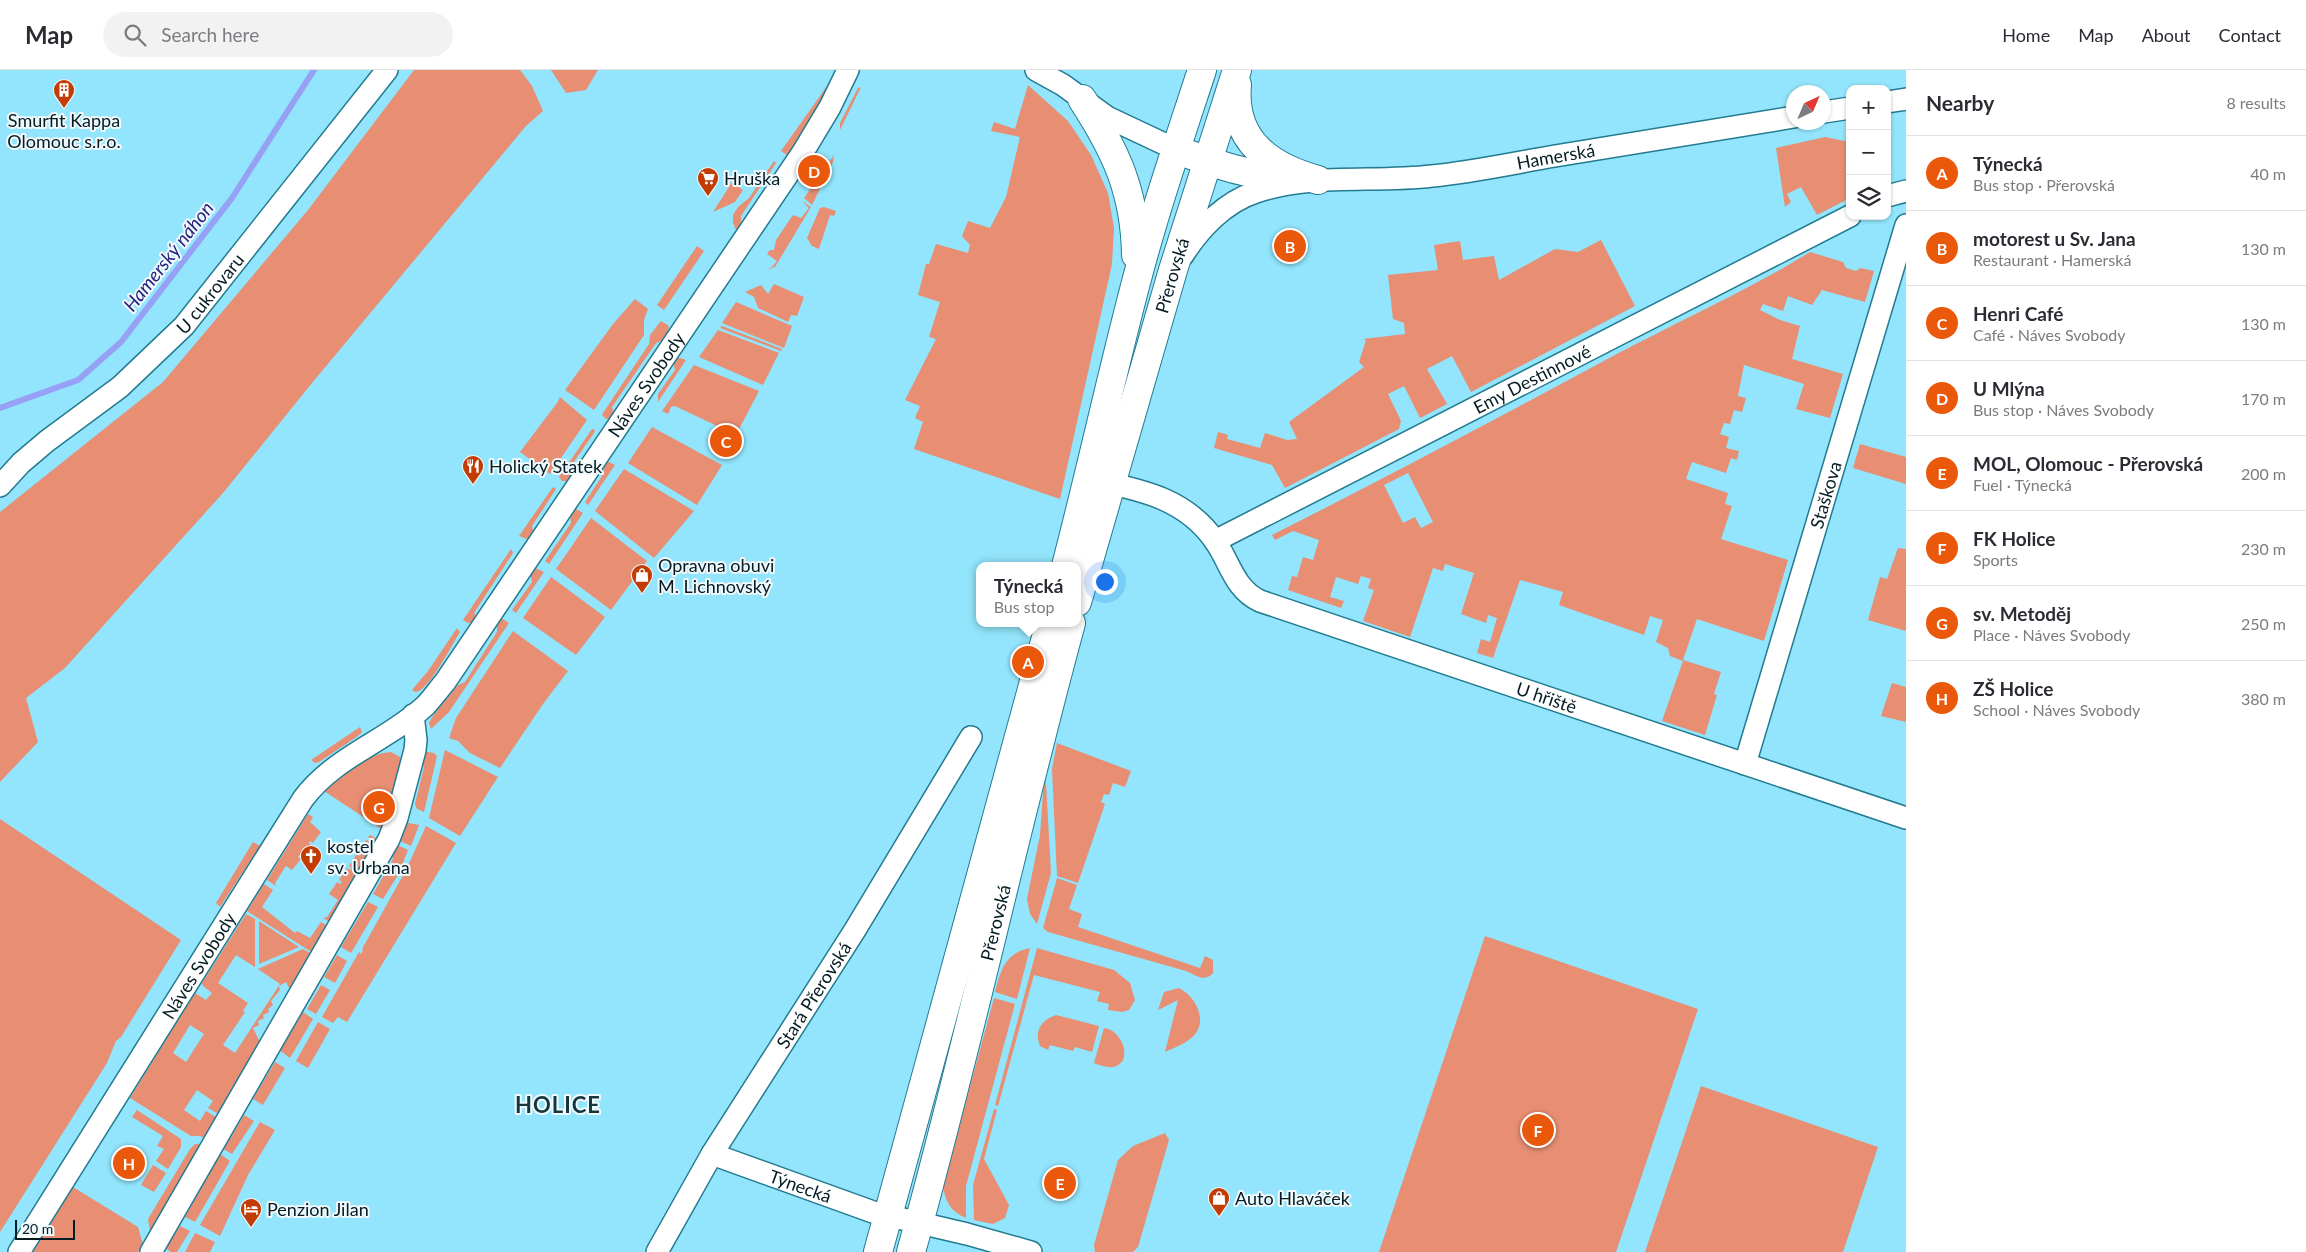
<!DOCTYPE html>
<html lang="en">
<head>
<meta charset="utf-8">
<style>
	:root { --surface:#fff; --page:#f2f2f3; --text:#2b2b33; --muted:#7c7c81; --line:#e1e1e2; --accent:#ea580c }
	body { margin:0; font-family:Lato,sans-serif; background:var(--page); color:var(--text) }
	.controls { position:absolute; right:15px; top:15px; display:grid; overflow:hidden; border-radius:10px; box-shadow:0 1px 4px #0004 }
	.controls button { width:45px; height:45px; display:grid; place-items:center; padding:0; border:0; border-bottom:1px solid var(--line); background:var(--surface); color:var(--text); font:25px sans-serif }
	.compass { position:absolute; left:1786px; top:15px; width:45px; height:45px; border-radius:50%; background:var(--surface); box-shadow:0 1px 4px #0004; rotate:44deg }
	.scale { position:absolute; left:15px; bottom:12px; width:60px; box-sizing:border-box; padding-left:5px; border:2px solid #041c22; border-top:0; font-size:14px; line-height:18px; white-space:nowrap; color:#041c22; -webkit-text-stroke:4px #f0f9fc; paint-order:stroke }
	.you { position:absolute; left:1104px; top:511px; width:18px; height:18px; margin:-12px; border:4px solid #fff; border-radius:50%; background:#1a73e8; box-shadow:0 0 0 8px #1a73e833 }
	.badge { display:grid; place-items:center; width:32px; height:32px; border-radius:50%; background:var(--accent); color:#fff; font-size:16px; font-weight:700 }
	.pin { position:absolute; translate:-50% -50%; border:2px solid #fff; box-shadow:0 1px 5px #0006 }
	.popup { position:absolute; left:976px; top:492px; width:105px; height:65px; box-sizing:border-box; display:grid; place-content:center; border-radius:10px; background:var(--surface); filter:drop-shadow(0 1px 4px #0005); font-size:16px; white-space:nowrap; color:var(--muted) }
	.popup b { font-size:19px; color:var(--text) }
	.popup::after { content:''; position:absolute; left:50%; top:100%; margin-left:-10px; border:10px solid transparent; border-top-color:var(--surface) }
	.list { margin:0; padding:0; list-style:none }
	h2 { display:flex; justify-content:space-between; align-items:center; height:65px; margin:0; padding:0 20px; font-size:21px }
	h2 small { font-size:16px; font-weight:400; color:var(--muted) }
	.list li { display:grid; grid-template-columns:32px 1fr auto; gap:15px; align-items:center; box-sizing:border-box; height:75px; padding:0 20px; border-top:1px solid var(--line) }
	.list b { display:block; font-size:19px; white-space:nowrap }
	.list p { margin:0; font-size:16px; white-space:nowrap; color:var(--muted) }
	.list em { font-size:16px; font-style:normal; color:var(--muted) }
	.icon { flex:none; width:28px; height:28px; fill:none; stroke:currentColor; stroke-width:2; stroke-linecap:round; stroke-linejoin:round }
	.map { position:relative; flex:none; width:1906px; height:1182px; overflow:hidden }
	header { display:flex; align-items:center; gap:30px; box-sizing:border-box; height:70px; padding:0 25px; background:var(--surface); border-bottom:1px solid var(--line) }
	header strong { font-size:24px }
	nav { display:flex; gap:28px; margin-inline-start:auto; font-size:18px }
	.search { width:350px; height:45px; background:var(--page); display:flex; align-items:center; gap:12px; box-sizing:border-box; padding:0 18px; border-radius:28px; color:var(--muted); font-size:19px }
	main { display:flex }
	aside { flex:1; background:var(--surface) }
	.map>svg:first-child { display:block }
	.green { fill:#e78e73; fill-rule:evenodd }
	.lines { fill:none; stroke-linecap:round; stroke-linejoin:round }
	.stream { stroke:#96a1f5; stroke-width:6 }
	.minor-casing { stroke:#237b90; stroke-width:24 }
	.major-casing { stroke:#237b90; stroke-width:30 }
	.minor { stroke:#fff; stroke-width:21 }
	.major { stroke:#fff; stroke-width:28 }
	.labels { text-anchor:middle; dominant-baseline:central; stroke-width:4; stroke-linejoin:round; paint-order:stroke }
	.poi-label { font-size:18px; fill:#041c22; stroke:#f0f9fc; text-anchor:start }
	.street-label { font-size:18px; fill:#041c22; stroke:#f0f9fc }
	.water-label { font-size:19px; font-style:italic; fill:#282180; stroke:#f0f9fc }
	.district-label { font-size:22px; font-weight:bold; letter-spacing:1px; fill:#143740; stroke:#f0f9fc }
</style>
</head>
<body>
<header>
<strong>Map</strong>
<div class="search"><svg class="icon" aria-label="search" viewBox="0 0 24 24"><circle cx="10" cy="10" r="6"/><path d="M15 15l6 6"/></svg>Search here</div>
<nav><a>Home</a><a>Map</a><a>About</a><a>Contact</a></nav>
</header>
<main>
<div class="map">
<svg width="1906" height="1182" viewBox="0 0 1906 1182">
	<rect width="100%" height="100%" fill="#92e5fc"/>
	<g class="green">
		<polygon points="414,0 520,0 532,16 543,41 526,56 312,313 223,423 65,598 26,628 38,672 0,712 0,442 163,312 308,140"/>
		<polygon points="551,0 598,0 586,20 566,23"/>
		<polygon points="834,6 814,44 790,83 787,85 781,81"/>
		<polygon points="1028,15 1068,51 1091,85 1108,123 1114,158 1112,194 1060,429 914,379 923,352 915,348 920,336 905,330 936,269 929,267 940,232 918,225 926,194 929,194 936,174 968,183 970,175 962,166 968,151 990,158 1006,127 1020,67 991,61 994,52 1015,59"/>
		<polygon points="861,17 840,60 840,53 858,18"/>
		<polygon points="1825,67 1850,72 1850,128 1817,145 1801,117 1787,124 1791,132 1785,137 1776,78"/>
		<polygon points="834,85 833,92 812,135 804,128"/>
		<polygon points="774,91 776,93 741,146 741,158 736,160 733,153 733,145 738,137 749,128"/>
		<polygon points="732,112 743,120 735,132 713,142"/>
		<polygon points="802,131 811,137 775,197 766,200 772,197 777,191 767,184 770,180 774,180 776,170 793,145 801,148 809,138"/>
		<polygon points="824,137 836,141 834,146 830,145 819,179 812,176 807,168 820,138"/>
		<polygon points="1601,170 1635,236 1471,322 1452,286 1427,299 1447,334 1420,348 1404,316 1388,324 1401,351 1399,359 1285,418 1272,395 1214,378 1218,362 1228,365 1227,369 1260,378 1265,363 1287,370 1297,369 1289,352 1364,297 1359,292 1366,270 1363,269 1405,264 1404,253 1393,249 1388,205 1438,200 1434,175 1460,171 1463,190 1494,186 1499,210 1555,179 1578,182"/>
		<polygon points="697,176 704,181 664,240 657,235"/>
		<path d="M1810,182L1843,192L1846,198L1856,201L1860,198L1874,201L1865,232L1822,220L1812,235L1788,226L1783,241L1763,234L1760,240L1780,250L1800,256L1792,289L1843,304L1830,348L1796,339L1804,314L1744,295L1738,326L1746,328L1742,342L1734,340L1730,354L1724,353L1720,364L1729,367L1726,378L1739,381L1737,390L1731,388L1726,403L1692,392L1686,409L1728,423L1725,434L1732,436L1721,469L1788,490L1764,571L1697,549L1683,590L1721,602L1714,624L1717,625L1705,665L1662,651L1683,591L1670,586L1668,578L1656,572L1663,550L1650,546L1644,565L1559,535L1563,522L1520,510L1493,588L1477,583L1481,569L1490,572L1497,548L1488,545L1486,553L1461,544L1474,503L1445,494L1443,501L1433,498L1410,567L1363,551L1374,520L1368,518L1371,509L1361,506L1358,514L1336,507L1330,527L1344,531L1341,538L1288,520L1292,506L1297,507L1303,487L1313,490L1319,470L1293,461L1275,470L1272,465C1387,407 1500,347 1613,286C1679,251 1747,221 1810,182ZM1408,403L1433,452L1421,458L1415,447L1403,453L1384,415Z"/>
		<polygon points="774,214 804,227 797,246 791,245 788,252 758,238 754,227 745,222 761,215 768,224"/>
		<polygon points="635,229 648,239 644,250 644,265 594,340 565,320 613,254"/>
		<polygon points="736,232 792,256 784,278 722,253"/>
		<polygon points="661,251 669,256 666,269 656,273 612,337 614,345 612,348 606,349 602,345 603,343 649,274 650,265"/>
		<polygon points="722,256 782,279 781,281 720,258"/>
		<polygon points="718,260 779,283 763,315 699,287"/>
		<polygon points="677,287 686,290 658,332 658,324 675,300 673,291"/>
		<polygon points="694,295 759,321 736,365 675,336 671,337 668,344 662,341"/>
		<polygon points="560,327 587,350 550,404 520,382 557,333"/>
		<polygon points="652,357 722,395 697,435 628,393"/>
		<polygon points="592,359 595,360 594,363 571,396 572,407 569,411 562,411 559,407"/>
		<polygon points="1860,374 1906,387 1906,414 1853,398"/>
		<polygon points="607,391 615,395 588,435 585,432 604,403 603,396"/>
		<polygon points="624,399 694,441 654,488 595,441"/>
		<polygon points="553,417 556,419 532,456 534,464 527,469 519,466"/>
		<polygon points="576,439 583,443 549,494 545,491 571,453 570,444"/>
		<polygon points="591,448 647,491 611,540 556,499"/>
		<polygon points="1898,478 1906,479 1906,561 1868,550 1880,507 1887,509"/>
		<polygon points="511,479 513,483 474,543 476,547 474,553 468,553 463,550"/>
		<polygon points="535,498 544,502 516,543 512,540 532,512 530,503"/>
		<polygon points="551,507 605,547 576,585 523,548"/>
		<polygon points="501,548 509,553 449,642 431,659 429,653 432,647 458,615 465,612 497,562 497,552"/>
		<path d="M457,558L460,562C452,574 428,623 415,622L412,620L428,601Z"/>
		<polygon points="513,561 568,601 543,634 500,698 470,683 458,671 449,668 456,648"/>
		<polygon points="1892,613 1906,617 1906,652 1881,646"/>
		<polygon points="360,657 362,662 358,666 319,692 315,693 311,690"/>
		<polygon points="1057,673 1131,701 1125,717 1113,713 1109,725 1104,724 1101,732 1105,734 1078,813 1057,806 1052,699"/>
		<polygon points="445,680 498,707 460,766 429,748"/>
		<polygon points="422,681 434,683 437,686 424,742 417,739 415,734 424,697 420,693"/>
		<path d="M391,682L400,687L404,701L386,762L324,721C341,703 366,684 391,682Z"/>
		<polygon points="1045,695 1051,803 1037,854 1030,844 1027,829 1040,765"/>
		<polygon points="308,744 313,747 310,752 321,762 313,773 310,771 309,773 311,775 303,787 300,785 298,787 301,789 292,800 286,796 275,813 276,816 267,810"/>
		<polygon points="0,749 181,870 121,967 116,971 107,993 0,1162"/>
		<polygon points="408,753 419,755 411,776 396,769 404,754"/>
		<polygon points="426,756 456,773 347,952 338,947 333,953 322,947 359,882 361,884 363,880 362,879 406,800"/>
		<polygon points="370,765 382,772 334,855 323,848 327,847 338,830 329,824 337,812 340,814 342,812 339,810 347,798 350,800 351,798 349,796 357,784 359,786 361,784 358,782 366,770 369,771 371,769 368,767"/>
		<polygon points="253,772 260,776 220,837 216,833"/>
		<polygon points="393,773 408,780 398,805 383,829 373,824 393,789 391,785"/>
		<path d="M1057,808L1077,815L1069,839L1082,844L1078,857L1200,898L1205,886L1213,890V903C1204,913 1196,905 1186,901L1048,862L1043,858Z"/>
		<polygon points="264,814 273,820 262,837 295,863 297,861 310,868 321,852 331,858 316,885 247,841"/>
		<polygon points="368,832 378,837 351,883 341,877"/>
		<path d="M246,844L255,849V897L236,885L218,913L248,933L243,941L245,942L223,975L235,983L280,914L258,899L303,879L315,886L292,924L286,912L279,916L280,920L271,931L273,935L268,939L269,942L263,945L264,948L258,951L259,955L253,958L262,976L222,1046L208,1038L213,1031L197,1020L184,1040L200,1051L206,1041L219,1049L208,1070L200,1066H191L130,1028L195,923L206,930L212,923L203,916L202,913ZM190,955L204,964L186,992L173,983Z"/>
		<polygon points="259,851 299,877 259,894"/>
		<polygon points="1485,866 1698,939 1616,1182 1379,1182"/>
		<path d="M1030,878L1017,929L995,922C1001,900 1005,883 1030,878Z"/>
		<polygon points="1037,878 1114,900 1130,913 1135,930 1129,940 1122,942 1108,940 1109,934 1097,931 1100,922 1034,905 998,1036 995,1035"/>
		<polygon points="337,885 347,891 335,913 324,907"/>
		<polygon points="321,915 330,920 316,944 307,939"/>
		<path d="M1179,918C1197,927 1210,954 1190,969C1183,975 1173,978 1165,982L1178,930L1158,940L1164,922Z"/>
		<path d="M994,928L1015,934L966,1116V1148C951,1142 945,1131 943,1116Z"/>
		<polygon points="303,942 313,949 290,988 278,979 282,972 285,973"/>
		<path d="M1056,945L1099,956L1092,982L1075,977L1073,981L1050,975L1048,980L1040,976C1034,961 1041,950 1056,945Z"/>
		<polygon points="318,952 330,959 308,998 296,991"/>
		<path d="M1104,958C1123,960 1134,993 1113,997C1107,998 1099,995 1094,993Z"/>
		<polygon points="275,992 285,998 263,1035 253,1029"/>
		<polygon points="1701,1016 1878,1077 1843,1182 1645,1182"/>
		<polygon points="994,1039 997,1040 984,1089 1009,1135 1005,1148 993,1154 974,1150 973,1115"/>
		<polygon points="137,1040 181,1069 181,1077 168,1099 156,1091 164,1079 157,1076 163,1066 132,1047"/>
		<polygon points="244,1045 254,1051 232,1084 218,1076 230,1069"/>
		<polygon points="260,1052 275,1060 248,1105 220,1166 200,1155"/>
		<polygon points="1165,1063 1169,1070 1138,1177 1133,1182 1095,1182 1094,1175 1118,1090 1133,1076"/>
		<polygon points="195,1074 203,1074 151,1167 148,1149 190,1079"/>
		<polygon points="216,1081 230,1091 195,1152 185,1147 210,1102"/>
		<polygon points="153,1095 166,1103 154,1122 141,1115"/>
		<polygon points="73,1117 138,1157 143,1174 138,1182 33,1182"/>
		<polygon points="180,1156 190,1161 177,1182 171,1182 161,1175 170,1172"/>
		<polygon points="195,1163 215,1172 210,1182 185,1182"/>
	</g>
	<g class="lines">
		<polyline class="stream" points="0,338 78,310 121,272 232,128 314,0"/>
		<g class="minor-casing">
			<g id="minor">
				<polyline points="1036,0 1063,15 1107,47 1175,79"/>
				<polyline points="1887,32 1906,29"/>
				<polyline points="1824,42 1850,38"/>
				<polyline points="1887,126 1906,121"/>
				<path id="s1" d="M1183,185C1200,158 1225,132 1256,122C1312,103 1373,113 1432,106C1473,102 1514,93 1555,86C1634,73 1714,60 1794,47"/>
				<path id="s2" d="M1098,411C1143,420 1187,430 1215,471C1230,492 1234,519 1260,531L1906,748"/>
				<path id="s3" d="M0,416L21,393L47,371L120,317L184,256L387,0"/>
				<path id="s4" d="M1215,471L1850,146"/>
				<path id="s5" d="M1745,694L1906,155"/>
				<path id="s6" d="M712,1084L873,1142L967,1164L1031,1182"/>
				<path id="s7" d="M19,1182L303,729C335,686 387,671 425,636C432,629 438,620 445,612L803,82L830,37L848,0"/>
				<polyline points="151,1182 389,769 397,748 415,680 416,670 413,645"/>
				<path id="s8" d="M657,1182L712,1084L855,860L971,667"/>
			</g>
		</g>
		<g class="major-casing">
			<g id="major">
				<path d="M1237,15C1232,71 1270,97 1318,110"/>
				<path d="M1082,29C1116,81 1135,122 1136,185"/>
				<path d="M1191,85C1225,98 1257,107 1294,109"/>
				<path d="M1066,496C1090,404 1110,312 1134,220C1153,146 1178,73 1202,0"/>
				<path id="s9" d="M1077,532L1173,200L1237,0"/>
				<polyline points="878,1182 1050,553"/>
				<path id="s10" d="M911,1182C969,974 1014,762 1071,553"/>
			</g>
		</g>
		<use href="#minor" class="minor"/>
		<use href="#major" class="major"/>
	</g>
	<defs>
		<g id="building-pin" transform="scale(1.125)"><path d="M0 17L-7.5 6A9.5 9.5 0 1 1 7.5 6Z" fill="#c33c05" stroke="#f0f9fc"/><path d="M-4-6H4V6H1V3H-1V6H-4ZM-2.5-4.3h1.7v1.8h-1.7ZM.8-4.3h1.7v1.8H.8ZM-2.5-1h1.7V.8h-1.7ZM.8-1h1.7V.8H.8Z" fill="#fff"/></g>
		<g id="supermarket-pin" transform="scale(1.125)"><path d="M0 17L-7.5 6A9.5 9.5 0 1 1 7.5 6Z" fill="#c33c05" stroke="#f0f9fc"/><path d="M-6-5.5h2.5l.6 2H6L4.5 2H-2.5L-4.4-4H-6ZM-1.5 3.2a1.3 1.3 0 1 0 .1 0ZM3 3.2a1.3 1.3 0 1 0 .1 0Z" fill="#fff"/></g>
		<g id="restaurant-pin" transform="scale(1.125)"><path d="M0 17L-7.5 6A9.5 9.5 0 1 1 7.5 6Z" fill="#c33c05" stroke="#f0f9fc"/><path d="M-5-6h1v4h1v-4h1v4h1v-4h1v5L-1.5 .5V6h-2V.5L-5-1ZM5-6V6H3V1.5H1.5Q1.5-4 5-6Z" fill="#fff"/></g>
		<g id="shop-pin" transform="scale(1.125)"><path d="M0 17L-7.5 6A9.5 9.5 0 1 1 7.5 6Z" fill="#c33c05" stroke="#f0f9fc"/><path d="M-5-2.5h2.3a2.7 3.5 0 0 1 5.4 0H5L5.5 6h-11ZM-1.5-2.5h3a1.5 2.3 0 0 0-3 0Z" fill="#fff"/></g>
		<g id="church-pin" transform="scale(1.125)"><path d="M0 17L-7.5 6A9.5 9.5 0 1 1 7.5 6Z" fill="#c33c05" stroke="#f0f9fc"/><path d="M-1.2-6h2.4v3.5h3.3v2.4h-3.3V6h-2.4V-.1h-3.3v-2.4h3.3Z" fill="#fff"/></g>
		<g id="hotel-pin" transform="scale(1.125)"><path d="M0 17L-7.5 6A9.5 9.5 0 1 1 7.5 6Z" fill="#c33c05" stroke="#f0f9fc"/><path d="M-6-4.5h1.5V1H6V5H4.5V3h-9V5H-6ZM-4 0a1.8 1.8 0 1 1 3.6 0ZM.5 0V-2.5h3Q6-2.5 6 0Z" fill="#fff"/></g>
	</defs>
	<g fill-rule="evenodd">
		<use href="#building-pin" x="64" y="20"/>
		<use href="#supermarket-pin" x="708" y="108"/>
		<use href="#restaurant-pin" x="473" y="396"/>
		<use href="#shop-pin" x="642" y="505"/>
		<use href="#church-pin" x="311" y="786"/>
		<use href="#shop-pin" x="1219" y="1128"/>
		<use href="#hotel-pin" x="251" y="1139"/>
	</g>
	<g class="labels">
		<g class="poi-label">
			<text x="64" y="50" text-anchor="middle">Smurfit Kappa<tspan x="64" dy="21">Olomouc s.r.o.</tspan></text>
			<text x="724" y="108">Hruška</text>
			<text x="489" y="396">Holický Statek</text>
			<text x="658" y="495">Opravna obuvi<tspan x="658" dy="21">M. Lichnovský</tspan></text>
			<text x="327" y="776">kostel<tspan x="327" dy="21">sv. Urbana</tspan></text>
			<text x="1235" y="1128">Auto Hlaváček</text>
			<text x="267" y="1139">Penzion Jilan</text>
		</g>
		<g class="street-label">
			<text stroke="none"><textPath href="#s1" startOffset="401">Hamerská</textPath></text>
			<text stroke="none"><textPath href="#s9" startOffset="340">Přerovská</textPath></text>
			<text stroke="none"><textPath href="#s3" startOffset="286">U cukrovaru</textPath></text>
			<text stroke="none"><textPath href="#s4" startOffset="356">Emy Destinnové</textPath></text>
			<text stroke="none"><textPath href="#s7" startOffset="1079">Náves Svobody</textPath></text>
			<text stroke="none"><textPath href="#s5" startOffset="281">Staškova</textPath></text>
			<text stroke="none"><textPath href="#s2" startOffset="514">U hřiště</textPath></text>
			<text stroke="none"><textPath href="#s10" startOffset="340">Přerovská</textPath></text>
			<text stroke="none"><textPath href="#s7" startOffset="338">Náves Svobody</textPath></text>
			<text stroke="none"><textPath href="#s8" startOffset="301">Stará Přerovská</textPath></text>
			<text stroke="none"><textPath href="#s6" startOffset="94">Týnecká</textPath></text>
		</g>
		<g class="water-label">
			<text transform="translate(168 186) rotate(-52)">Hamerský náhon</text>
		</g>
		<g class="district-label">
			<text x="558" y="1034">HOLICE</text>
		</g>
	</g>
</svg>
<div class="controls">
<button>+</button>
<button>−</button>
<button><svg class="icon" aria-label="layers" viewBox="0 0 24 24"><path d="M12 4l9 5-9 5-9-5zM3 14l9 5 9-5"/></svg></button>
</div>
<svg class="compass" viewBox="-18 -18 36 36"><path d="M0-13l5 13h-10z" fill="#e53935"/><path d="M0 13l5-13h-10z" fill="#7c7c81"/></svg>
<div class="scale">20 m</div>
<div class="you"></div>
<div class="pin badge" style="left:1028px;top:592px">A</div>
<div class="popup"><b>Týnecká</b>Bus stop</div>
<div class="pin badge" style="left:1290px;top:176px">B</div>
<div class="pin badge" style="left:726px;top:371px">C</div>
<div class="pin badge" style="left:814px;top:101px">D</div>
<div class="pin badge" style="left:1060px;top:1113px">E</div>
<div class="pin badge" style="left:1538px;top:1060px">F</div>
<div class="pin badge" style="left:379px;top:737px">G</div>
<div class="pin badge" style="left:129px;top:1093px">H</div>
</div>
<aside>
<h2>Nearby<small>8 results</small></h2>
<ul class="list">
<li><span class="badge">A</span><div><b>Týnecká</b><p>Bus stop · Přerovská</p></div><em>40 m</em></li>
<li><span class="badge">B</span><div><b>motorest u Sv. Jana</b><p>Restaurant · Hamerská</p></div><em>130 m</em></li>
<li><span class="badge">C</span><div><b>Henri Café</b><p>Café · Náves Svobody</p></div><em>130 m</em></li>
<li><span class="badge">D</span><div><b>U Mlýna</b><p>Bus stop · Náves Svobody</p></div><em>170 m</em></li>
<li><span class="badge">E</span><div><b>MOL, Olomouc - Přerovská</b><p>Fuel · Týnecká</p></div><em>200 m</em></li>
<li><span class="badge">F</span><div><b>FK Holice</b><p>Sports</p></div><em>230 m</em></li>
<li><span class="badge">G</span><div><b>sv. Metoděj</b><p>Place · Náves Svobody</p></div><em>250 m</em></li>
<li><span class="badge">H</span><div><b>ZŠ Holice</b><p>School · Náves Svobody</p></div><em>380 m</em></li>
</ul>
</aside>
</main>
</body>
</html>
